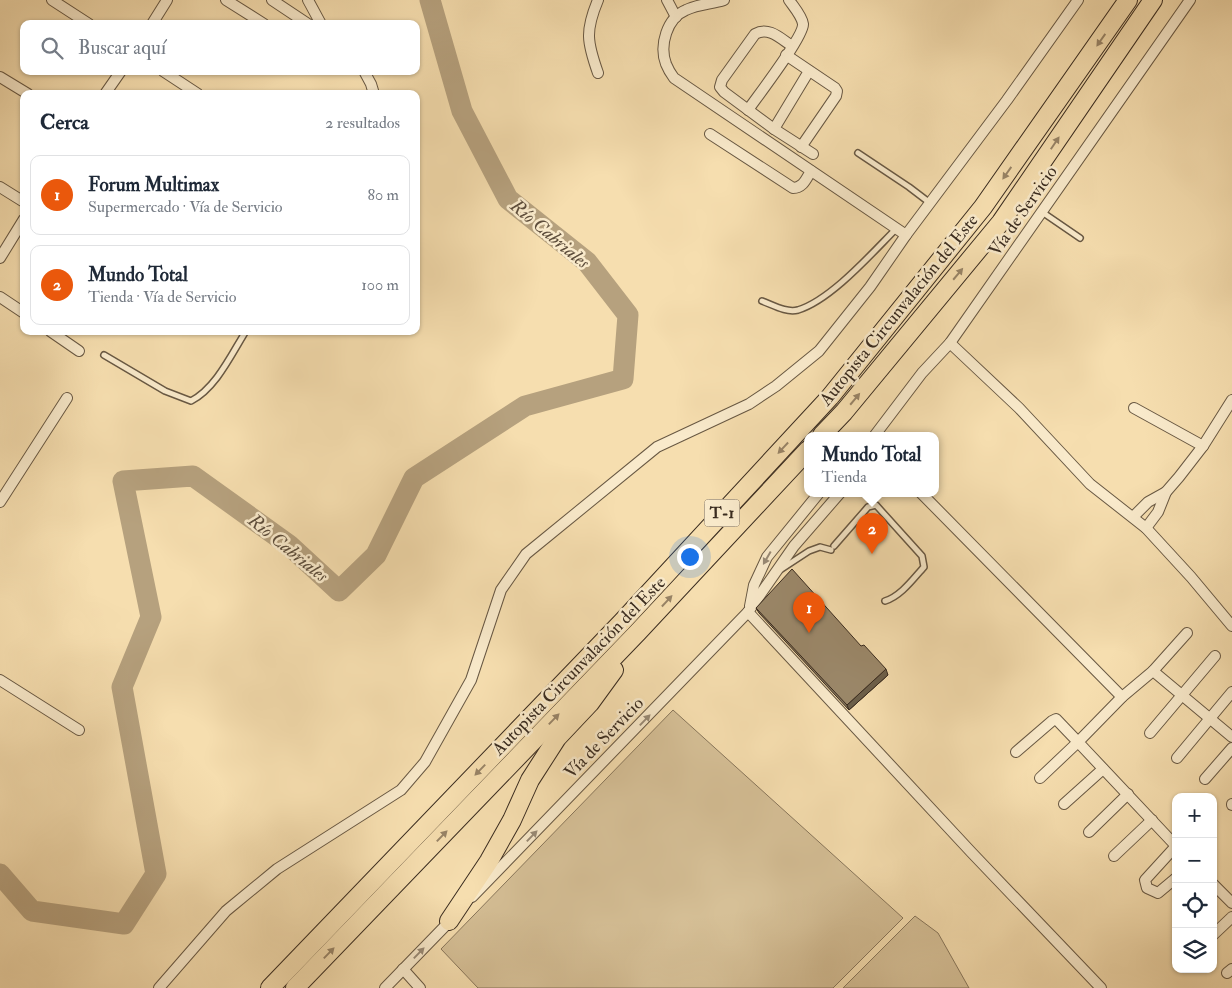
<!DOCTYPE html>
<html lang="es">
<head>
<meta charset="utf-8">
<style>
	:root { --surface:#fff; --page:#f6f6f7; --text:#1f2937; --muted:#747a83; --line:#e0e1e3; --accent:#ea580c }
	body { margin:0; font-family:"IM FELL Double Pica",serif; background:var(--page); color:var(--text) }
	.controls { position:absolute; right:15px; bottom:15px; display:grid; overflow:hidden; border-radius:10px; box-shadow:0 1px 4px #0004 }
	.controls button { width:45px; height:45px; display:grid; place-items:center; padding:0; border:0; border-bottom:1px solid var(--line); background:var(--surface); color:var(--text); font:25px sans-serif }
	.you { position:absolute; left:689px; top:556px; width:18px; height:18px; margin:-12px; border:4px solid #fff; border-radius:50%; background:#1a73e8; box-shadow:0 0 0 8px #1a73e833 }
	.badge { display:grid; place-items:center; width:32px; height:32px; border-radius:50%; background:var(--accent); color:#fff; font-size:16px; font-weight:700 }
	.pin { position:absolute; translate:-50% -41px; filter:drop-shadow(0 1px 2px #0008) }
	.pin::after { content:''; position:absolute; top:26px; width:18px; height:15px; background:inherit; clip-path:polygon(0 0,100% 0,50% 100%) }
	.popup { position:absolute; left:804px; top:432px; width:135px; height:65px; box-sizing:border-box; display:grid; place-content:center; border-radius:10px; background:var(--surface); filter:drop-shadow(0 1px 4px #0005); font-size:16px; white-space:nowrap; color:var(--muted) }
	.popup b { font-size:19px; color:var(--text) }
	.popup::after { content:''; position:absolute; left:50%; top:100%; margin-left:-10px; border:10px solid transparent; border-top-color:var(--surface) }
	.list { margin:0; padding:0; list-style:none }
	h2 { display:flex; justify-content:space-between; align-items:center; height:65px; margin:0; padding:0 20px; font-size:21px }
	h2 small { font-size:16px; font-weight:400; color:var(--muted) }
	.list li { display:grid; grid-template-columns:32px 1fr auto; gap:15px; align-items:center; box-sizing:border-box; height:80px; margin:0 10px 10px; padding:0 10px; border:1px solid var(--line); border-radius:10px }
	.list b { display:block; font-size:19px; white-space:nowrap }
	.list p { margin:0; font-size:16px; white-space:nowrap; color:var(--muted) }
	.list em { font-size:16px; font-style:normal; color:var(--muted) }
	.icon { flex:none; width:28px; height:28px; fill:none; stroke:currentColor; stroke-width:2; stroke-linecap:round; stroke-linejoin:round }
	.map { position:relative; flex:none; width:1232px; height:988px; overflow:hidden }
	.search { position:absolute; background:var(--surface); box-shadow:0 1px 4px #0004; left:20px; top:20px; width:400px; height:55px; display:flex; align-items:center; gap:12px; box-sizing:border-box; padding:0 18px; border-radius:10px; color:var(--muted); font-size:19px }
	.panel { position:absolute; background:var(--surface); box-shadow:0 1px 4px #0004; left:20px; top:90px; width:400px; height:245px; border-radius:10px }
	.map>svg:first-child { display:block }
	.green { fill:#d6c097; stroke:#88765b }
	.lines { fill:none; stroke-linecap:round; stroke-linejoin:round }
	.river { stroke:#b6a17e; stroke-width:21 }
	.service-casing { stroke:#685843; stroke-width:8 }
	.minor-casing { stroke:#685843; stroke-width:12 }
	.motorway-casing { stroke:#392b1f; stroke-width:20 }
	.service { stroke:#f9eacb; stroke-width:5 }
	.minor { stroke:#f9eacb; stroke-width:10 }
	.motorway { stroke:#f6deaf; stroke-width:18 }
	.wall { fill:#85755b; stroke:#392b1f }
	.shaded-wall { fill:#6c5f4a; stroke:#392b1f }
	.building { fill:#9b886a; stroke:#392b1f }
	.oneway { fill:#988467 }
	.oneway2 { fill:#998a75 }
	.labels { text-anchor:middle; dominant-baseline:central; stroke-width:5; stroke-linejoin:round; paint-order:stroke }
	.shield { fill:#f9eacb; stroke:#736453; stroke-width:1 }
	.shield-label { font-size:16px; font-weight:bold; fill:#392b1f }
	.street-label { font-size:18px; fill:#392b1f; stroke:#f9eacb }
	.water-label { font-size:19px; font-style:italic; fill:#5e4e3c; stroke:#f9eacb }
</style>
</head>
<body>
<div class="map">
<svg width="1232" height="988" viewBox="0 0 1232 988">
	<rect width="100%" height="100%" fill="#f6deaf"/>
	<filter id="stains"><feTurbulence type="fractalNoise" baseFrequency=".004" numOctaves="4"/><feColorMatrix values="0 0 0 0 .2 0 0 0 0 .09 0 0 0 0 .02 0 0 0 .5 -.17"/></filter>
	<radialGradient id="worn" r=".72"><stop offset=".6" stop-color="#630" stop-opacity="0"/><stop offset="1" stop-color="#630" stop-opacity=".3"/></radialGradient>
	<g class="green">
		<polygon points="673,710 903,918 833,988 478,988 441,949"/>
		<polygon points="915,916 938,933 969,988 843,988"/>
	</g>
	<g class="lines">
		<polyline class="river" points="0,874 32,911 124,924 156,874 122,687 151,617 123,481 193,476 289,545 339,591 376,555 414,478 525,406 623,379 628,315 587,262 508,199 462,111 430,0"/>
		<g class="service-casing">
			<g id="service">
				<polyline points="858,153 909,187 930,203"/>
				<polyline points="1042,212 1080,238"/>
				<path d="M762,301C773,305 786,313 798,310C831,300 872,253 896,229"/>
				<path d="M104,355L165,391L191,401C216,388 231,355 246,331"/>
				<path d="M834,546L868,507L876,505L922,556L924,567C913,579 901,596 885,601"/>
				<polyline points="780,570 809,551 820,547 831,550"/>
			</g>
		</g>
		<g class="minor-casing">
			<g id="minor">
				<polyline points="52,0 89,24"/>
				<polyline points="226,0 264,24"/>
				<polyline points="272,0 308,24"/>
				<polyline points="308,0 321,24"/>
				<path d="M598,0C585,31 587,42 598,73"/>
				<polyline points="667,0 676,17"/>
				<path d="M724,0C712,4 698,4 686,10C667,18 659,45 666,64C668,69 671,74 674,78L906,235"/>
				<polyline points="152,24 167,0"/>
				<path d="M792,46C781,39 769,26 755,34L722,80L720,87L724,92L774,129L813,154"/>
				<polyline points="786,55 835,88 837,91 836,96 801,147"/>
				<polyline points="163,71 198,94"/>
				<polyline points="364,71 371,84 374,94"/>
				<polyline points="0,77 28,94"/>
				<polyline points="105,94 121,71"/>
				<path d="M748,110C757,97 804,36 803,24C802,16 793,6 789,0"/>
				<polyline points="774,129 809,71"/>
				<path d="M710,134L793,188C803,188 806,179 811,171"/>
				<polyline points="0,187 24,202"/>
				<polyline points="0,258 24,219"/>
				<polyline points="0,297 24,313"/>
				<polyline points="50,331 79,351"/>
				<polyline points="950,343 1019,408 1090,484 1146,528 1191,577 1232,626"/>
				<polyline points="1134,408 1203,446"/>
				<polyline points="875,435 922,373 950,343 1190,0"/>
				<polyline points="921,493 1122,697"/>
				<polyline points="0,502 67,398"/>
				<polyline points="1133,517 1148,502 1166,492 1179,477 1203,446 1232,400"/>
				<polyline points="1146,528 1158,512 1166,492"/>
				<polyline points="750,606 754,585 767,557 819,493"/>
				<polyline points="748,612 972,853 1101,988"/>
				<polyline points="1153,671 1187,633"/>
				<polyline points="0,680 79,730"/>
				<polyline points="1150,733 1215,656"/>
				<polyline points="1016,752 1052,721 1056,719 1078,742 1040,778"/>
				<polyline points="1177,758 1232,692"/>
				<polyline points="1205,779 1232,748"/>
				<polyline points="1064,804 1103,769"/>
				<polyline points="1232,805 1232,804"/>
				<polyline points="1089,832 1128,794"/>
				<polyline points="1176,846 1078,742 1122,697 1153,671 1232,737"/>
				<polyline points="1176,846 1145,880 1147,888 1158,893 1176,878"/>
				<polyline points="1114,856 1152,820"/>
				<polyline points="1213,884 1232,903"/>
				<polyline points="472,897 748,612 794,546 840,493"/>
				<polyline points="1213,935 1232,917"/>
				<polyline points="403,969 420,988"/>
				<polyline points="1227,973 1232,969"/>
				<polyline points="159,988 226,911 277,869 401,790 425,762 471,680 501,590 526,554 657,447 749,404 776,386 819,351 870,287 906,235 1007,100 1078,0"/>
				<polyline points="385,988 452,919"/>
			</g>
		</g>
		<g class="motorway-casing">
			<g id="motorway">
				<polyline points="822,435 844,412 1001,222 1153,0"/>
				<polyline points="449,921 489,861 512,820 530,780 557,738 590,703 614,670"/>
				<polyline points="270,988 622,622 830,397 983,207 1128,0"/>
				<polyline points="295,988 638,632 808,450"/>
			</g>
		</g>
		<use href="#service" class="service"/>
		<use href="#minor" class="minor"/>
		<use href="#motorway" class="motorway"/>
	</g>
	<polygon class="wall" points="756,608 861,646 888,675 849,710 759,613"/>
	<polygon class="shaded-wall" points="886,669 888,675 849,710 847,705"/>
	<polygon class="building" points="792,569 861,646 864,645 886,669 847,705 756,608"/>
	<defs><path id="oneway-solid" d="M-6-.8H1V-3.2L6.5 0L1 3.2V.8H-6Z" transform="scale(1.25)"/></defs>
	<g class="oneway">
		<use href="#oneway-solid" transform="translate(1101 40) rotate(125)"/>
		<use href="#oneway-solid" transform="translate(1055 143) rotate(-56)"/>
		<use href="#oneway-solid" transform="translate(1007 173) rotate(125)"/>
		<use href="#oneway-solid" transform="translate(958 274) rotate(-50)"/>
		<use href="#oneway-solid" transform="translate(855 399) rotate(-50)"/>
		<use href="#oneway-solid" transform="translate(783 448) rotate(133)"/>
		<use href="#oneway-solid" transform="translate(667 601) rotate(-47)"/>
		<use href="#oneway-solid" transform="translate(554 719) rotate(-46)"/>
		<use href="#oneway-solid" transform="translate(480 770) rotate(134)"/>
		<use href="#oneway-solid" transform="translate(442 836) rotate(-46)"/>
		<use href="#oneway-solid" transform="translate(329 953) rotate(-46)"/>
	</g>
	<g class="oneway2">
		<use href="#oneway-solid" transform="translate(767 558) rotate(120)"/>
		<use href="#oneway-solid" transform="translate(645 720) rotate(-46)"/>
		<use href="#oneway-solid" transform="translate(532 836) rotate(-46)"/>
		<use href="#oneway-solid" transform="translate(419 953) rotate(-46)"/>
	</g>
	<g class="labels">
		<rect class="shield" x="704.5" y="499.5" width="35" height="27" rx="4"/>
		<g class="shield-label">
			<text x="722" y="513">T-1</text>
		</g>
		<g class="street-label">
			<text transform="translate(1023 211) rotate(-55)">Vía de Servicio</text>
			<text transform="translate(899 310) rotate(-51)">Autopista Circunvalación del Este</text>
			<text transform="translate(579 666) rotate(-46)">Autopista Circunvalación del Este</text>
			<text transform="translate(604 738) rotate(-46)">Vía de Servicio</text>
		</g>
		<g class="water-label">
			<text transform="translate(550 234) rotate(40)">Río Cabriales</text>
			<text transform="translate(288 548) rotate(39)">Río Cabriales</text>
		</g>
	</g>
	<rect width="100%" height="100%" filter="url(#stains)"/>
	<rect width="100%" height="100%" fill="url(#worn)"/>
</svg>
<div class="controls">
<button>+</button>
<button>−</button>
<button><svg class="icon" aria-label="locate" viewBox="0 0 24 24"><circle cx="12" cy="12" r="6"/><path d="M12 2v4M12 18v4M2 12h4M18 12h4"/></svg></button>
<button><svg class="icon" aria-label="layers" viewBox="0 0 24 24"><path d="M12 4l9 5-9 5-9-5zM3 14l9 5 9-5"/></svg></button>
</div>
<div class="you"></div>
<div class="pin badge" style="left:809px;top:633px">1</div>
<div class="pin badge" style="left:872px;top:554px">2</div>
<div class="popup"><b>Mundo Total</b>Tienda</div>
<div class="search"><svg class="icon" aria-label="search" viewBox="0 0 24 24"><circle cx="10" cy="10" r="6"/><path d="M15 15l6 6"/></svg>Buscar aquí</div>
<section class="panel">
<h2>Cerca<small>2 resultados</small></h2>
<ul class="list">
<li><span class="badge">1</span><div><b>Forum Multimax</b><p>Supermercado · Vía de Servicio</p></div><em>80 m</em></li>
<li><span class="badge">2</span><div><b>Mundo Total</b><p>Tienda · Vía de Servicio</p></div><em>100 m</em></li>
</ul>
</section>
</div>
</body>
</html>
